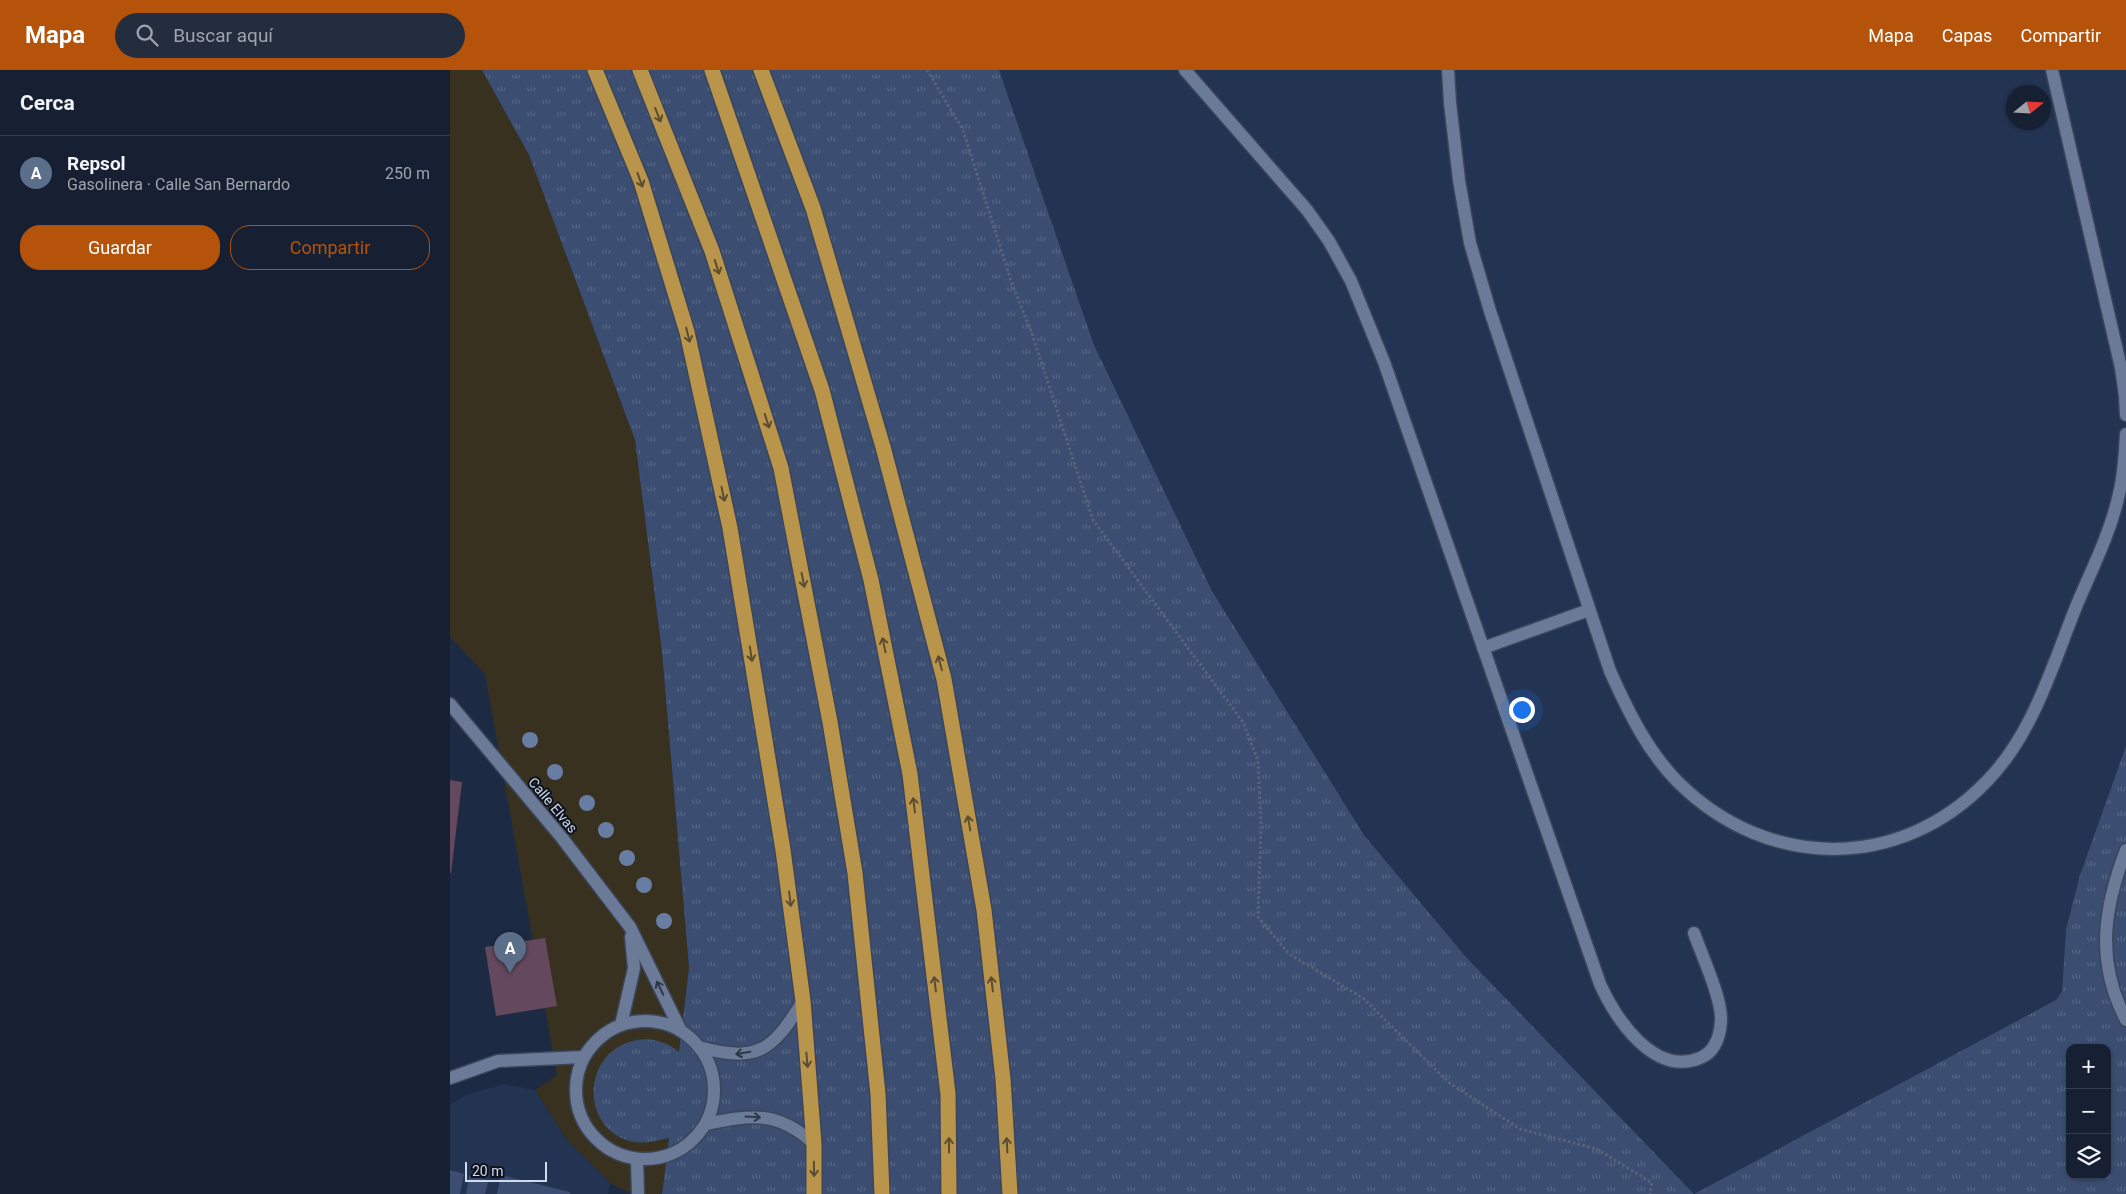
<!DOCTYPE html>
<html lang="es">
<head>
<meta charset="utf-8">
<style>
	:root { --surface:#162032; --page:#232d3e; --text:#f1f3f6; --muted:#9ea3ac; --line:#353e4d; --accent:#b45309 }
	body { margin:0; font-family:Roboto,sans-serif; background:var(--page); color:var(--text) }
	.controls { position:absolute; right:15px; bottom:15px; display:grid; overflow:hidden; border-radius:10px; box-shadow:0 1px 4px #0004 }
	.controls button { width:45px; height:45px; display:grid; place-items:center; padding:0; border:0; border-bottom:1px solid var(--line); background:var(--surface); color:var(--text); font:25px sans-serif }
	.compass { position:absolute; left:1556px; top:15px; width:45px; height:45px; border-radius:50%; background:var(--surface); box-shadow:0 1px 4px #0004; rotate:72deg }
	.scale { position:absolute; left:15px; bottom:12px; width:82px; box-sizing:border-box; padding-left:5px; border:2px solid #d1daeb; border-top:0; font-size:14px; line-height:18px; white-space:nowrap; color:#d1daeb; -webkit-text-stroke:4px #0d131e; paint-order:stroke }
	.you { position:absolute; left:1071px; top:639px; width:18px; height:18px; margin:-12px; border:4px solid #fff; border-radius:50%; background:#1a73e8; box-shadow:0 0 0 8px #1a73e833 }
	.badge { display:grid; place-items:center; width:32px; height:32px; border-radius:50%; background:var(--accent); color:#fff; font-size:16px; font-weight:700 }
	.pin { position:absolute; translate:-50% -41px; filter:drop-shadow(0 1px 2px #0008) }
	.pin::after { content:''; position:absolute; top:26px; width:18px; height:15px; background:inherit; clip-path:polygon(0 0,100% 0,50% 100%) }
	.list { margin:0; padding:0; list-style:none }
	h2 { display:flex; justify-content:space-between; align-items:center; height:65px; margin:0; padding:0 20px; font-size:21px }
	h2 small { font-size:16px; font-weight:400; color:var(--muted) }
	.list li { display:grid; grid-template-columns:32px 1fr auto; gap:15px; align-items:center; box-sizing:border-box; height:75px; padding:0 20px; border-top:1px solid var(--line) }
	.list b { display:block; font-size:19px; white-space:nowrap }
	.list p { margin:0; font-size:16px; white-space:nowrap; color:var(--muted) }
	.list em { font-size:16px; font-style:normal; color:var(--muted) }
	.actions { display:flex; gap:10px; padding:15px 20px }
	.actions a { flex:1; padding:11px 0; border:1px solid var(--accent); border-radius:20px; text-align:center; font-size:18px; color:var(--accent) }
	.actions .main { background:var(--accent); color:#fff }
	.icon { flex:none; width:28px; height:28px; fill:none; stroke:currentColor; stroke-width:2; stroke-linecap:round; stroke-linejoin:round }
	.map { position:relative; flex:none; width:1676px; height:1124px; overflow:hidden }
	header { display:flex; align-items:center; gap:30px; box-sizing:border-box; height:70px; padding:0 25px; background:var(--accent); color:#fff }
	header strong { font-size:24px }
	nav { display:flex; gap:28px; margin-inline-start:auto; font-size:18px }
	.search { width:350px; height:45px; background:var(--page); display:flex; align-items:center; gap:12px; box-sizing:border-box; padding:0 18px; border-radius:28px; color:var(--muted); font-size:19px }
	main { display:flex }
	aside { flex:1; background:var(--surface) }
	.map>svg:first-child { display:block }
	.industrial { fill:#383120 }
	.built { fill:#233352; fill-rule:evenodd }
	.grass { fill:url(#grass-tufts); fill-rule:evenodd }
	.pitch { fill:#3b4d70 }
	.building { fill:#64485d }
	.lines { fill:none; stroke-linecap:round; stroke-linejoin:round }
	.minor-casing { stroke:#3c465b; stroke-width:15 }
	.highway-casing { stroke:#3c465b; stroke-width:18 }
	.path { stroke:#59647b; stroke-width:3; stroke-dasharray:2.5 2.5; stroke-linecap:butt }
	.minor { stroke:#6a7a97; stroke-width:12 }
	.highway { stroke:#b9944b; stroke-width:15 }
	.tree { fill:#687da4 }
	.oneway { stroke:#5a4d32 }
	.oneway2 { stroke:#2e3748 }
	.labels { text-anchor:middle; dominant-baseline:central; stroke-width:4; stroke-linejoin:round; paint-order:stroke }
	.street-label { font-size:14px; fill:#d1daeb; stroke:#0d131e }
</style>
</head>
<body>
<header>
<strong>Mapa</strong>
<div class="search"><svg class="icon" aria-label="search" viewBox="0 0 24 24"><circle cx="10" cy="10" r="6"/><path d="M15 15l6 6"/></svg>Buscar aquí</div>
<nav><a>Mapa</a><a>Capas</a><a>Compartir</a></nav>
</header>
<main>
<aside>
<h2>Cerca<small></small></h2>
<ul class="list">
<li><span class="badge" style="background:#5c6f8a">A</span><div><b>Repsol</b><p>Gasolinera · Calle San Bernardo</p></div><em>250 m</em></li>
</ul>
<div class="actions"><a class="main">Guardar</a><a>Compartir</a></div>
</aside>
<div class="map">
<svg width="1676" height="1124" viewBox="0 0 1676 1124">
	<defs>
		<pattern id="grass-tufts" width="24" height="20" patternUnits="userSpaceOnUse" patternTransform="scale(1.25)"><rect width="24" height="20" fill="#3b4d70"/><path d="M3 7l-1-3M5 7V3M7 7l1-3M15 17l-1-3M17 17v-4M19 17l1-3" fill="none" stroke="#566685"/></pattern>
	</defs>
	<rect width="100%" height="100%" fill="#1d2a43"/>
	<polygon class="industrial" points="0,0 32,0 79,85 185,370 212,582 239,898 212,1124 182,1124 160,1113 116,1069 85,1020 107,1005 35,604 0,567"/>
	<g class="built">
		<path d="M549,0H1676V676L1630,805L1616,859L1612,921L1606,930L1244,1124L1016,887L914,765L762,521L644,275ZM1564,22H1594V52H1564Z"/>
		<polygon points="53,1014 85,1020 116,1069 160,1113 158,1124 0,1124 0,1035 16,1025"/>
	</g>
	<path class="grass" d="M32,0H549L644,275L762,521L914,765L1016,887L1244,1124L1606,930L1612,921L1616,859L1630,805L1676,676V1124H212L219,1068C208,1070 198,1074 185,1072C129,1063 130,980 187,970C202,967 218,972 229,982L239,898L212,582L185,370L79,85ZM1620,978H1657V1105H1620Z"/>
	<g class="pitch">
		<polygon points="0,1100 14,1104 10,1124 0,1124"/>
		<polygon points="51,1105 120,1122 120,1124 47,1124"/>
		<polygon points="19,1106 39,1110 35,1124 16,1124"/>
	</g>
	<g class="building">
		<polygon points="0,710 12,712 1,803 0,803"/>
		<polygon points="95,868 107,936 46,946 35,877"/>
	</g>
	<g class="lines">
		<g class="minor-casing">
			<g id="minor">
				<path d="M735,0L857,140L879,171L901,211L934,292L1150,914C1166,949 1204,1007 1250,988C1265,982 1270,966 1271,951C1272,928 1252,886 1244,863"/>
				<path d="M998,0L1000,33L1009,110L1020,173L1040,241L1160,601C1178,641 1198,683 1230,714C1318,800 1450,802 1537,711C1584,663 1603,593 1628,532C1643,497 1661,461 1669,424C1674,404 1675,384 1676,364"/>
				<polyline points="1602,0 1671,298 1675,326 1676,345"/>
				<polyline points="1033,578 1139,540"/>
				<polyline points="0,634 112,768 180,857 231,961"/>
				<path d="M1676,780C1653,840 1646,892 1676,950"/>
				<circle cx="195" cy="1020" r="69"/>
				<polyline points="171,955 184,898 181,867"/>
				<path d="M249,977C308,993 322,981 353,931"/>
				<polyline points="0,1008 48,991 133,987"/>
				<path d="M256,1054C301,1045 328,1040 364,1074"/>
				<polyline points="187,1090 188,1124"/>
			</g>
		</g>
		<g class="highway-casing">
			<g id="highway">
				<polyline points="145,0 191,111 237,262 280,458 333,780 353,931 364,1074 364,1124"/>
				<polyline points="190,0 262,181 331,398 380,652 405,803 428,1024 432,1124"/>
				<polyline points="262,0 372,320 421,510 460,704 498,1024 499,1124"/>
				<polyline points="311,0 363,138 433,377 494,609 534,840 553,1009 560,1124"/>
			</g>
		</g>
		<polyline class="path" points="477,0 513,60 562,214 581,261 643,450 793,652 808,691 811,755 808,847 839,884 913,928 998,1012 1070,1059 1147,1079 1202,1113 1200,1124"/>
		<use href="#minor" class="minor"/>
		<use href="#highway" class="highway"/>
	</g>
	<g class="tree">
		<circle cx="80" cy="670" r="8"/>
		<circle cx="105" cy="702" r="8"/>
		<circle cx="137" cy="733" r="8"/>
		<circle cx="156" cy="760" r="8"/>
		<circle cx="177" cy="788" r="8"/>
		<circle cx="194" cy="815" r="8"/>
		<circle cx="214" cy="851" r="8"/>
	</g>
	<defs><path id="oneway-shaft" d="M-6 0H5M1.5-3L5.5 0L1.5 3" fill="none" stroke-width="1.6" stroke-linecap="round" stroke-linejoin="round" transform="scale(1.25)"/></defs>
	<g class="oneway">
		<use href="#oneway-shaft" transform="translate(208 45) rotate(68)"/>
		<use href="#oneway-shaft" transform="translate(190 110) rotate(70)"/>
		<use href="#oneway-shaft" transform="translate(267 197) rotate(72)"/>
		<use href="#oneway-shaft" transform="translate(238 265) rotate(76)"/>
		<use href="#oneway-shaft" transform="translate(317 351) rotate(72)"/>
		<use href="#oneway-shaft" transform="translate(273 424) rotate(78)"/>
		<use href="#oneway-shaft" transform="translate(353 510) rotate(79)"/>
		<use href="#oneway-shaft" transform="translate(434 575) rotate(-102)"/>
		<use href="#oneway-shaft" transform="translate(301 584) rotate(81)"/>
		<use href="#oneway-shaft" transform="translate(490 593) rotate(-105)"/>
		<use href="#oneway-shaft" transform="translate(464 735) rotate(-97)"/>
		<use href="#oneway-shaft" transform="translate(519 753) rotate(-100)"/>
		<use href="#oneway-shaft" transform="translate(340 829) rotate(83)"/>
		<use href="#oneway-shaft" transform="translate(485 914) rotate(-97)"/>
		<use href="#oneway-shaft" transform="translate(542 914) rotate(-97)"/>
		<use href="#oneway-shaft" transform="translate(357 990) rotate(85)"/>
		<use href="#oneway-shaft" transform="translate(499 1075) rotate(-90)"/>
		<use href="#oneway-shaft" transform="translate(557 1075) rotate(-93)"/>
		<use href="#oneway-shaft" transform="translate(364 1099) rotate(89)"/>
	</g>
	<g class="oneway2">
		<use href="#oneway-shaft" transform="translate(210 918) rotate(-116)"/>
		<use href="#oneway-shaft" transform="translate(293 983) rotate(171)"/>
		<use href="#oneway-shaft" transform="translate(303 1047) rotate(3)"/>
	</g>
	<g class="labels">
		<g class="street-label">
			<text transform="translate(103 735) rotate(50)">Calle Elvas</text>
		</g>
	</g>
</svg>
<div class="controls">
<button>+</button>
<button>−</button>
<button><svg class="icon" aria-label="layers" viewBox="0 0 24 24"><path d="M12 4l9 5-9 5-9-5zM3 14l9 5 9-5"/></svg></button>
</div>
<svg class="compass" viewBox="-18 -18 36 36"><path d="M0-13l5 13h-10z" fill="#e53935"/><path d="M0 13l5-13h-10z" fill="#9ea3ac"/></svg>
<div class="scale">20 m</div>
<div class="you"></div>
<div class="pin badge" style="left:60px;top:903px;background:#5c6f8a">A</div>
</div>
</main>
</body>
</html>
